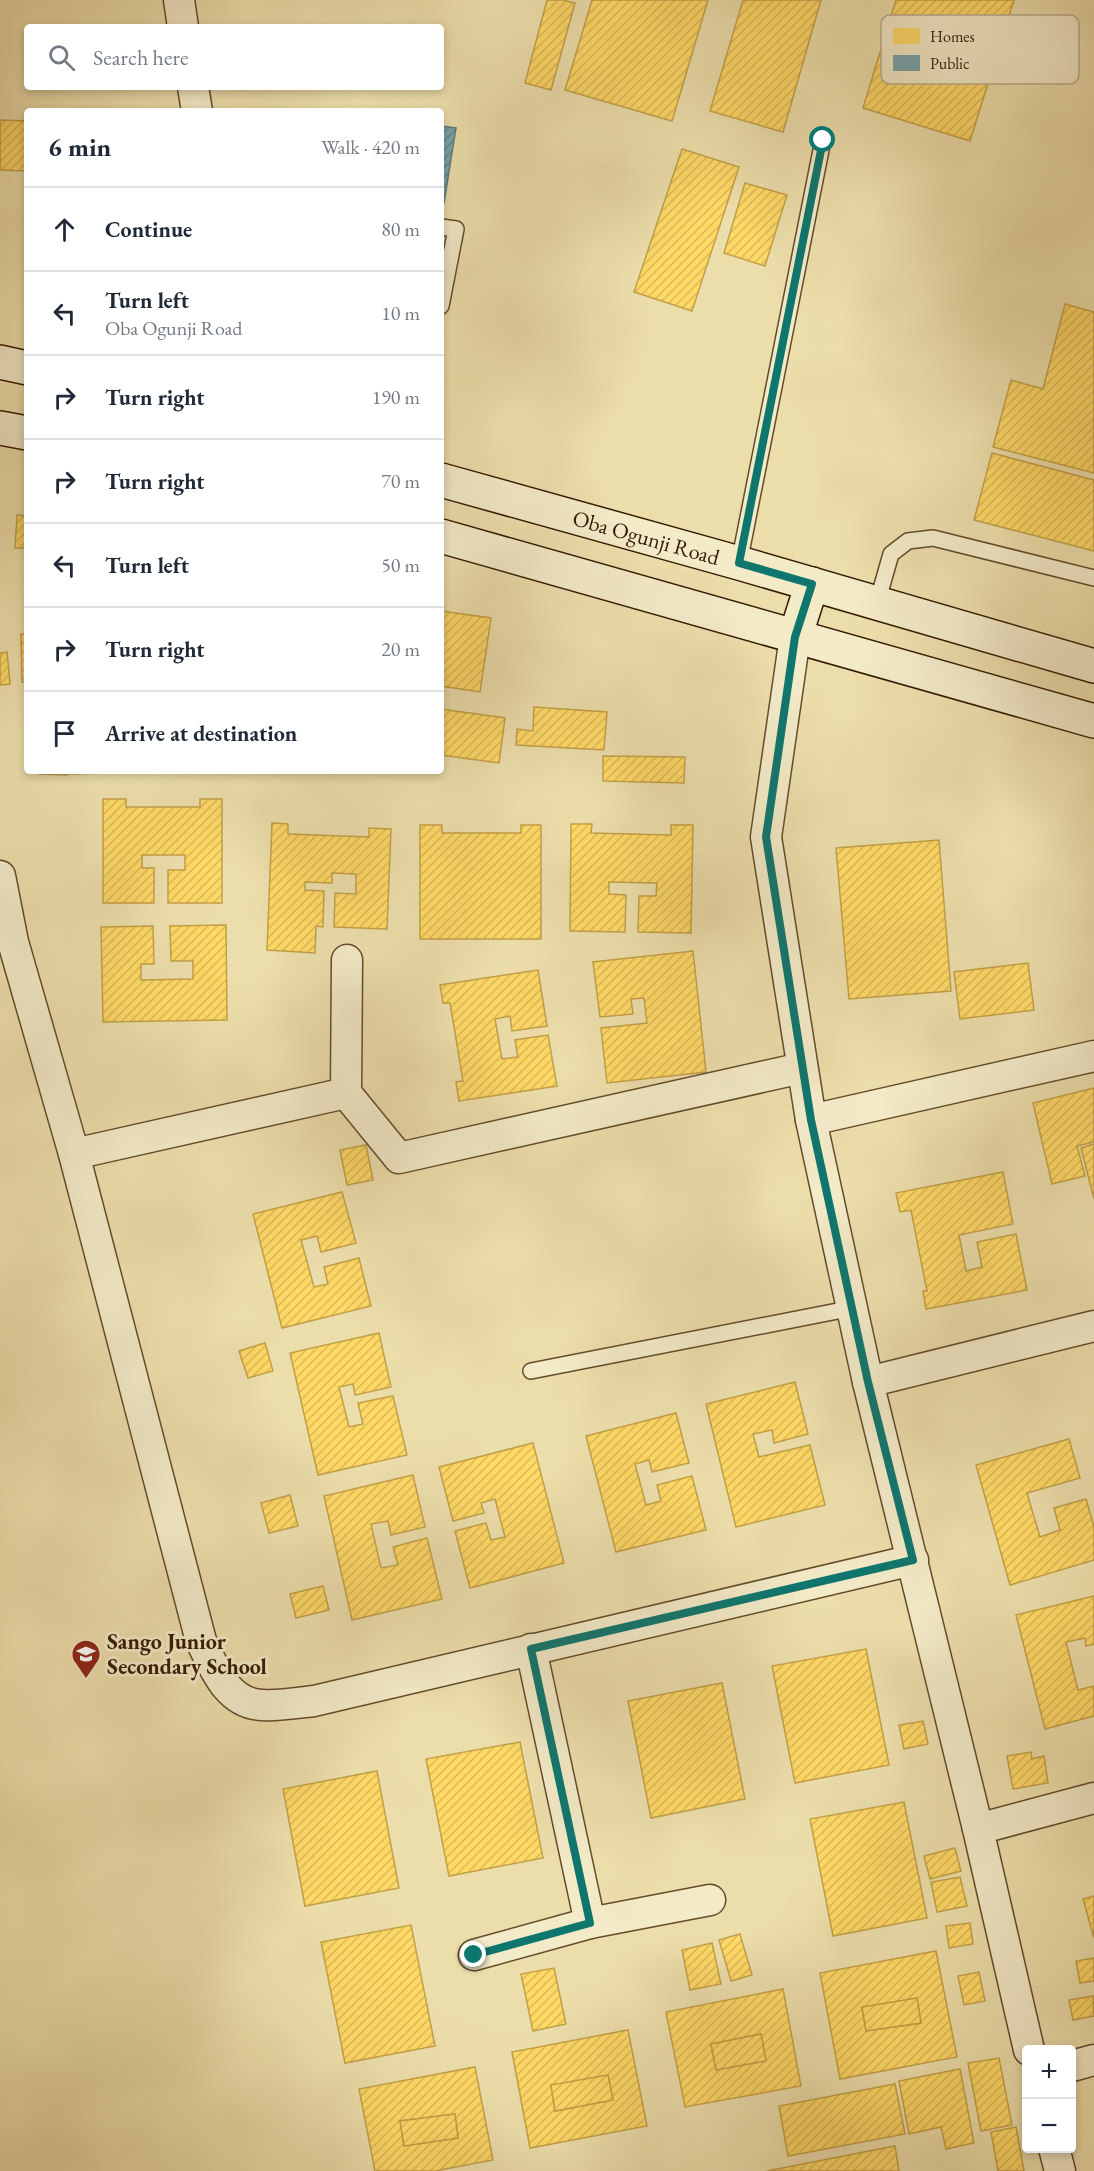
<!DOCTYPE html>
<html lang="en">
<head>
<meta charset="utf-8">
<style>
	:root { --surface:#fff; --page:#f6f6f7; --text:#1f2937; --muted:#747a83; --line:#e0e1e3 }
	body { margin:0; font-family:"EB Garamond",serif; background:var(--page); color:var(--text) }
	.controls { position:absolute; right:18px; bottom:18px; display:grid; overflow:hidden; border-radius:6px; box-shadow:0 3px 9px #0003 }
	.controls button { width:54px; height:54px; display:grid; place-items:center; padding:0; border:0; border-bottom:2px solid var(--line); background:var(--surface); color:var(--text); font:30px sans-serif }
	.stop { position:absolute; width:18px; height:18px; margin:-14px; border:4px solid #0f766e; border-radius:50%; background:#fff }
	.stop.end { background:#0f766e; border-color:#fff; box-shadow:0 2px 6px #0008 }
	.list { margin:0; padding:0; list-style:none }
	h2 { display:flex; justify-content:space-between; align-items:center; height:78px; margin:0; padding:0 24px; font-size:26px }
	h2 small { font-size:20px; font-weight:400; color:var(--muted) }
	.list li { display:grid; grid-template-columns:39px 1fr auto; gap:18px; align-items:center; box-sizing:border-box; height:84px; padding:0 24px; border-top:2px solid var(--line) }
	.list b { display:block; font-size:22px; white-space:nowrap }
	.list p { margin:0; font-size:20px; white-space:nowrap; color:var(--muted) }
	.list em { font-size:20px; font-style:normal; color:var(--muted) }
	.icon { flex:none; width:33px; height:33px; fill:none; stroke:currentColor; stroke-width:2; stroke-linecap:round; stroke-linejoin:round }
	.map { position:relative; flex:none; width:1094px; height:2171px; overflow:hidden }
	.search { position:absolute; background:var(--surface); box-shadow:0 3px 9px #0003; left:24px; top:24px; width:420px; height:66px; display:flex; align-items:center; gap:15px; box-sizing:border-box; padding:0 21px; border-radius:6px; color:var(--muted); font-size:22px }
	.panel { position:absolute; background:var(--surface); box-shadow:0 3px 9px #0003; left:24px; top:108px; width:420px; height:666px; border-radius:6px }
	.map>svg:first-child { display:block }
	.homes { fill:url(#homes-hatch); stroke:#c2a047; stroke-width:1.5; fill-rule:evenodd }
	.public { fill:url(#public-hatch); stroke:#627b7a; stroke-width:1.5 }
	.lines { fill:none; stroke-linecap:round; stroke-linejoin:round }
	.service-casing { stroke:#634b2b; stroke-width:18 }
	.minor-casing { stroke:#634b2b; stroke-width:33 }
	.secondary-casing { stroke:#351a00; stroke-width:36 }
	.service { stroke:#f3eac8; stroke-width:15 }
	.minor { stroke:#f3eac8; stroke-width:30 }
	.secondary { stroke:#f3eac8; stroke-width:33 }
	.route { stroke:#0f766e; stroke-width:8 }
	.labels { text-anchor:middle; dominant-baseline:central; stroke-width:6; stroke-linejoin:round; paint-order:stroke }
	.street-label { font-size:22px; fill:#351a00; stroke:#f3eac8 }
	.poi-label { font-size:22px; font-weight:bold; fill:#351a00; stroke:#f3eac8; text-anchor:start }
	.key { fill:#f3eac8; stroke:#baac8c; stroke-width:1.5 }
	.key-label { font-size:16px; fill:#351a00 }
</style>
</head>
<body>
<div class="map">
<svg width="1094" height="2171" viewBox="0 0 1094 2171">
	<defs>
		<pattern id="homes-hatch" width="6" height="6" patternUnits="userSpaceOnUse" patternTransform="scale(1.5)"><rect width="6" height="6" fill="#ffd966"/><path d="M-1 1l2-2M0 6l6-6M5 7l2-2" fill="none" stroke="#dbba57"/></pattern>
		<pattern id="public-hatch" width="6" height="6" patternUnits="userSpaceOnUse" patternTransform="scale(1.5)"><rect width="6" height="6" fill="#76a5af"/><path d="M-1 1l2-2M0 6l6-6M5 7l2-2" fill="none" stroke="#62868c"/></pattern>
	</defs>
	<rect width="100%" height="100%" fill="#ecdeab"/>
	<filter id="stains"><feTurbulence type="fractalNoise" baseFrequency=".00333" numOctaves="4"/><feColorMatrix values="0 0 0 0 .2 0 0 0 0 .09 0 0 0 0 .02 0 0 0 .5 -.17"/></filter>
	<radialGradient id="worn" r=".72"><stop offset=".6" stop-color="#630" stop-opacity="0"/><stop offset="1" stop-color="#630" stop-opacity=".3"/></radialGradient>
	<g class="homes">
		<polygon points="547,0 563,0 575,3 551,90 525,83"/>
		<polygon points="592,0 708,0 672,121 565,90"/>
		<polygon points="743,0 821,0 783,132 710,111"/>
		<polygon points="896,0 1014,0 970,141 863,108"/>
		<polygon points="0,120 27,121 27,171 0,170"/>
		<polygon points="682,149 739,167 692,311 634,292"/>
		<polygon points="745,183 787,195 765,266 724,253"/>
		<polygon points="1065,304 1094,312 1094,473 993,447 1011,380 1043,389"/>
		<polygon points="992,453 1094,480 1094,551 974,520"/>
		<polygon points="17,515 27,516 27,548 15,548"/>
		<polygon points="441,611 491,618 480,692 441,686"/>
		<polygon points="21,634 27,634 27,681 22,682"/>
		<polygon points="7,652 10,684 0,685 0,653"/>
		<polygon points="534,707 607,712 604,750 516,745 517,729 533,731"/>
		<polygon points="441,709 505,718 499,763 441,755"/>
		<polygon points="603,756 685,757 684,783 603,781"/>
		<polygon points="38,771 66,771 67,775 39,774"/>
		<polygon points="68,771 104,771 105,773 68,774"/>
		<polygon points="103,799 126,799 126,807 200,807 200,799 222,799 222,903 168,903 168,870 185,870 185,855 142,855 142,868 154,868 154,903 103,903"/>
		<polygon points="272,823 288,824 288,834 369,837 369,828 391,829 387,929 334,927 335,893 356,894 356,874 332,873 332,883 305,882 305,890 324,891 323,927 316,926 315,953 267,950"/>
		<polygon points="571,824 592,824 591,833 671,835 671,825 693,825 691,933 638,932 639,896 656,896 657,883 609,882 609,894 626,895 625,932 570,931"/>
		<polygon points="420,825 442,825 442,833 521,833 521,825 541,825 541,939 420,939"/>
		<polygon points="939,840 951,991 849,999 836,848"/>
		<polygon points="226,925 227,1020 103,1022 101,927 153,926 154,964 141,964 141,980 193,979 193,961 171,961 170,926"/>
		<polygon points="693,951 706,1072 607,1083 601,1028 647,1023 644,998 631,999 633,1014 600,1017 593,962"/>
		<polygon points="1028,963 1034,1010 960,1019 954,972"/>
		<polygon points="538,970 547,1026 512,1031 510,1016 495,1019 502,1059 518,1057 515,1040 548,1035 557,1086 459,1101 456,1082 463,1081 450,1003 443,1003 440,985"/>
		<polygon points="1094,1088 1094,1142 1077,1146 1085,1176 1052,1184 1033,1103"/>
		<polygon points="1094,1144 1094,1199 1081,1148"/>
		<polygon points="366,1145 373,1180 347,1185 340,1150"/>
		<polygon points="1003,1172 1013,1224 959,1235 966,1271 982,1267 977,1242 1016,1234 1027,1290 926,1309 923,1291 927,1291 911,1210 900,1212 896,1193"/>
		<polygon points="342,1192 356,1243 321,1252 317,1236 301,1240 314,1287 328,1284 324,1267 359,1258 371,1306 282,1328 253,1214"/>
		<polygon points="379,1333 391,1387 355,1395 353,1384 339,1387 349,1427 363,1424 358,1403 393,1396 407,1455 318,1475 290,1353"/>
		<polygon points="265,1343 273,1371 248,1378 239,1351"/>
		<polygon points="795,1382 808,1434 774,1443 772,1430 753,1434 759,1457 810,1445 825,1505 736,1527 706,1404"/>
		<polygon points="676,1413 689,1463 652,1472 649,1460 635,1464 646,1505 661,1501 657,1485 692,1476 706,1530 616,1552 586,1436"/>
		<polygon points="1069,1439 1080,1478 1027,1493 1040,1537 1060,1530 1054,1508 1086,1499 1094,1527 1094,1560 1010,1585 976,1465"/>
		<polygon points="533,1443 564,1563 470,1588 455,1531 486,1523 491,1540 505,1537 495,1499 481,1503 484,1513 453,1521 439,1467"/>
		<polygon points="413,1475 425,1527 391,1535 388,1521 371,1524 381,1568 398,1565 393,1547 427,1538 442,1599 352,1620 324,1496"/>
		<polygon points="290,1495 298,1526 269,1533 261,1503"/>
		<polygon points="323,1586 329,1610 296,1618 290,1594"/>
		<polygon points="1094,1596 1094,1644 1086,1646 1085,1638 1066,1642 1078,1690 1094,1686 1094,1716 1045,1729 1016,1615"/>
		<polygon points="866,1649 889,1765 795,1783 772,1666"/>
		<polygon points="722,1683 745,1799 651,1818 628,1701"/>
		<polygon points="923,1721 928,1744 904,1749 899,1725"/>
		<polygon points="520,1742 543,1858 449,1876 426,1759"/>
		<polygon points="1031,1752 1032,1759 1044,1756 1048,1783 1013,1789 1007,1756"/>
		<polygon points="377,1771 399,1888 305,1906 283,1789"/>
		<polygon points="904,1802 927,1918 833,1936 810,1819"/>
		<polygon points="955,1848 961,1871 930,1879 924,1856"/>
		<polygon points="960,1877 967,1906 937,1912 931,1882"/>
		<polygon points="1094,1896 1094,1938 1083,1899"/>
		<polygon points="970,1923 973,1944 949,1948 946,1926"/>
		<polygon points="411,1925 435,2046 345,2063 321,1942"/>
		<polygon points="740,1934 752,1975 731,1981 719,1940"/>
		<polygon points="712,1943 721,1984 690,1990 682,1950"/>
		<path d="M936,1951L957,2057L840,2079L820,1973ZM917,1998L921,2023L866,2031L862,2007Z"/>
		<polygon points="1094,1958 1094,1981 1080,1983 1076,1961"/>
		<polygon points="554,1968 566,2024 533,2031 521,1974"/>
		<polygon points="979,1972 985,2001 964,2005 958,1976"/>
		<path d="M783,1989L801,2086L685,2107L666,2012ZM761,2034L766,2061L716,2070L711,2044Z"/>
		<polygon points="1093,1996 1094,2016 1073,2020 1069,2000"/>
		<polygon points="917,1998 921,2023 866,2031 862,2007"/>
		<path d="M628,2030L647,2126L530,2148L512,2052ZM608,2075L613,2100L555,2111L551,2085Z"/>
		<polygon points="761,2034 766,2061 716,2070 711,2044"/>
		<polygon points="999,2058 1012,2125 981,2131 968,2063"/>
		<path d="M475,2067L493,2160L435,2171H375L359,2089ZM455,2114L458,2138L404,2146L400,2121Z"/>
		<polygon points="960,2069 974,2143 946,2149 941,2127 909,2134 899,2081"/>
		<polygon points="608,2075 613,2100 555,2111 551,2085"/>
		<polygon points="895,2084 905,2134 788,2156 779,2106"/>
		<polygon points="455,2114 458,2138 404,2146 400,2121"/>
		<polygon points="1016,2127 1024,2171 998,2171 991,2132"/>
		<polygon points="895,2146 899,2171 767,2171"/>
	</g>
	<polygon class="public" points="441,126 456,128 444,203 441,202"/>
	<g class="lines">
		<g class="service-casing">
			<g id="service">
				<polyline points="441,227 456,229 441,306"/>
				<polyline points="739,563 823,140"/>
				<polyline points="877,603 891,554 908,541 933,538 1094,578"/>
				<polyline points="531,1371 853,1308"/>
			</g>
		</g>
		<g class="minor-casing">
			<g id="minor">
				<polyline points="179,0 183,27"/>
				<polyline points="193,87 197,111"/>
				<polyline points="795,637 766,837 811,1120 868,1382 978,1829 1029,2050"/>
				<path d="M0,876L13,942L74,1154L201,1641C214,1667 227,1704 262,1705C279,1706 297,1703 314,1701L913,1560"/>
				<polyline points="346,1093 399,1158 802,1068"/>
				<polyline points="811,1120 1094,1056"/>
				<polyline points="74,1154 346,1093 347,960"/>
				<polyline points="868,1382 1094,1326"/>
				<polyline points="531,1649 590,1923"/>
				<polyline points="978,1829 1094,1798"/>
				<polyline points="474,1955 590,1923 710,1900"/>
				<polyline points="1072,2066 1094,2060"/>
				<polyline points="1054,2148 1060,2171"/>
			</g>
		</g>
		<g class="secondary-casing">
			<g id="secondary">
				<polyline points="0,362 27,368"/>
				<polyline points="0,428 27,433"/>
				<path id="s1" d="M441,480L739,563L1094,666"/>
				<polyline points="441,536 1094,721"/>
				<polyline points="795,637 812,584"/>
			</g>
		</g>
		<use href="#service" class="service"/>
		<use href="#minor" class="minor"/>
		<use href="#secondary" class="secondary"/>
	</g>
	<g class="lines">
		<polyline class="route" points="474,1955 590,1923 531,1649 913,1560 868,1382 811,1120 766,837 795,637 812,584 739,563 823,140"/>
	</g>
	<defs>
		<g id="school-pin" transform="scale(1.5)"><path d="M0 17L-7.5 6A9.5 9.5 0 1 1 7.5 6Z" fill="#8f2418" stroke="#f3eac8"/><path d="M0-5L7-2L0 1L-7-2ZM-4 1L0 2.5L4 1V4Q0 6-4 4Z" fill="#fff"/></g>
	</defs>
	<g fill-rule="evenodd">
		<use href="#school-pin" x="86" y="1654"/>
	</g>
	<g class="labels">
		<g class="street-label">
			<text stroke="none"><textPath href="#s1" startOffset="213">Oba Ogunji Road</textPath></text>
		</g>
		<g class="poi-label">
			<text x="107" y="1641">Sango Junior<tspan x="107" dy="25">Secondary School</tspan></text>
		</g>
	</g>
	<rect x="881" y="15" width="198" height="69" rx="9" class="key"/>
	<rect x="893" y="28" width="27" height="16" fill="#ffd966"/>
	<rect x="893" y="55" width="27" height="16" fill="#76a5af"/>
	<g class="key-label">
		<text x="930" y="42">Homes</text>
		<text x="930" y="69">Public</text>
	</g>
	<rect width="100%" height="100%" filter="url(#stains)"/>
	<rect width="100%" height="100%" fill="url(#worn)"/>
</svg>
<div class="controls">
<button>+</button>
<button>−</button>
</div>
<div class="stop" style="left:823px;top:140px"></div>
<div class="stop end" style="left:474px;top:1955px"></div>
<div class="search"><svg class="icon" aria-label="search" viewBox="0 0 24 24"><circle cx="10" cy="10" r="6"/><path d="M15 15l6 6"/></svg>Search here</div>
<section class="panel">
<h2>6 min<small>Walk · 420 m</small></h2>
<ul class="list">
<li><svg class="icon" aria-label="ahead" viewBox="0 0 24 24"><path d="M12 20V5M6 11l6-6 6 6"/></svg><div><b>Continue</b></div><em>80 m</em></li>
<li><svg class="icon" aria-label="left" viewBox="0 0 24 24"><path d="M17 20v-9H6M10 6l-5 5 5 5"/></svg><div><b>Turn left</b><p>Oba Ogunji Road</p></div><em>10 m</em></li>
<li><svg class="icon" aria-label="right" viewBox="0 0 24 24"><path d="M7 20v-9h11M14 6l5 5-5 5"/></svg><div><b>Turn right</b></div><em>190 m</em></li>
<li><svg class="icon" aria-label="right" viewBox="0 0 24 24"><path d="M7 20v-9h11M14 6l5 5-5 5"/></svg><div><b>Turn right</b></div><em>70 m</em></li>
<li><svg class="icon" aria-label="left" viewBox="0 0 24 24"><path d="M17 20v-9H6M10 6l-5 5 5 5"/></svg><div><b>Turn left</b></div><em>50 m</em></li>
<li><svg class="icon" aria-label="right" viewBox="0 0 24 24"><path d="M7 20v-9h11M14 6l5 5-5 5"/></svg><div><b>Turn right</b></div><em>20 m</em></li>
<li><svg class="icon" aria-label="arrive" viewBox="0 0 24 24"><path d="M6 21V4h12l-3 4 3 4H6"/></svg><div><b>Arrive at destination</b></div></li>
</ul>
</section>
</div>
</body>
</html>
